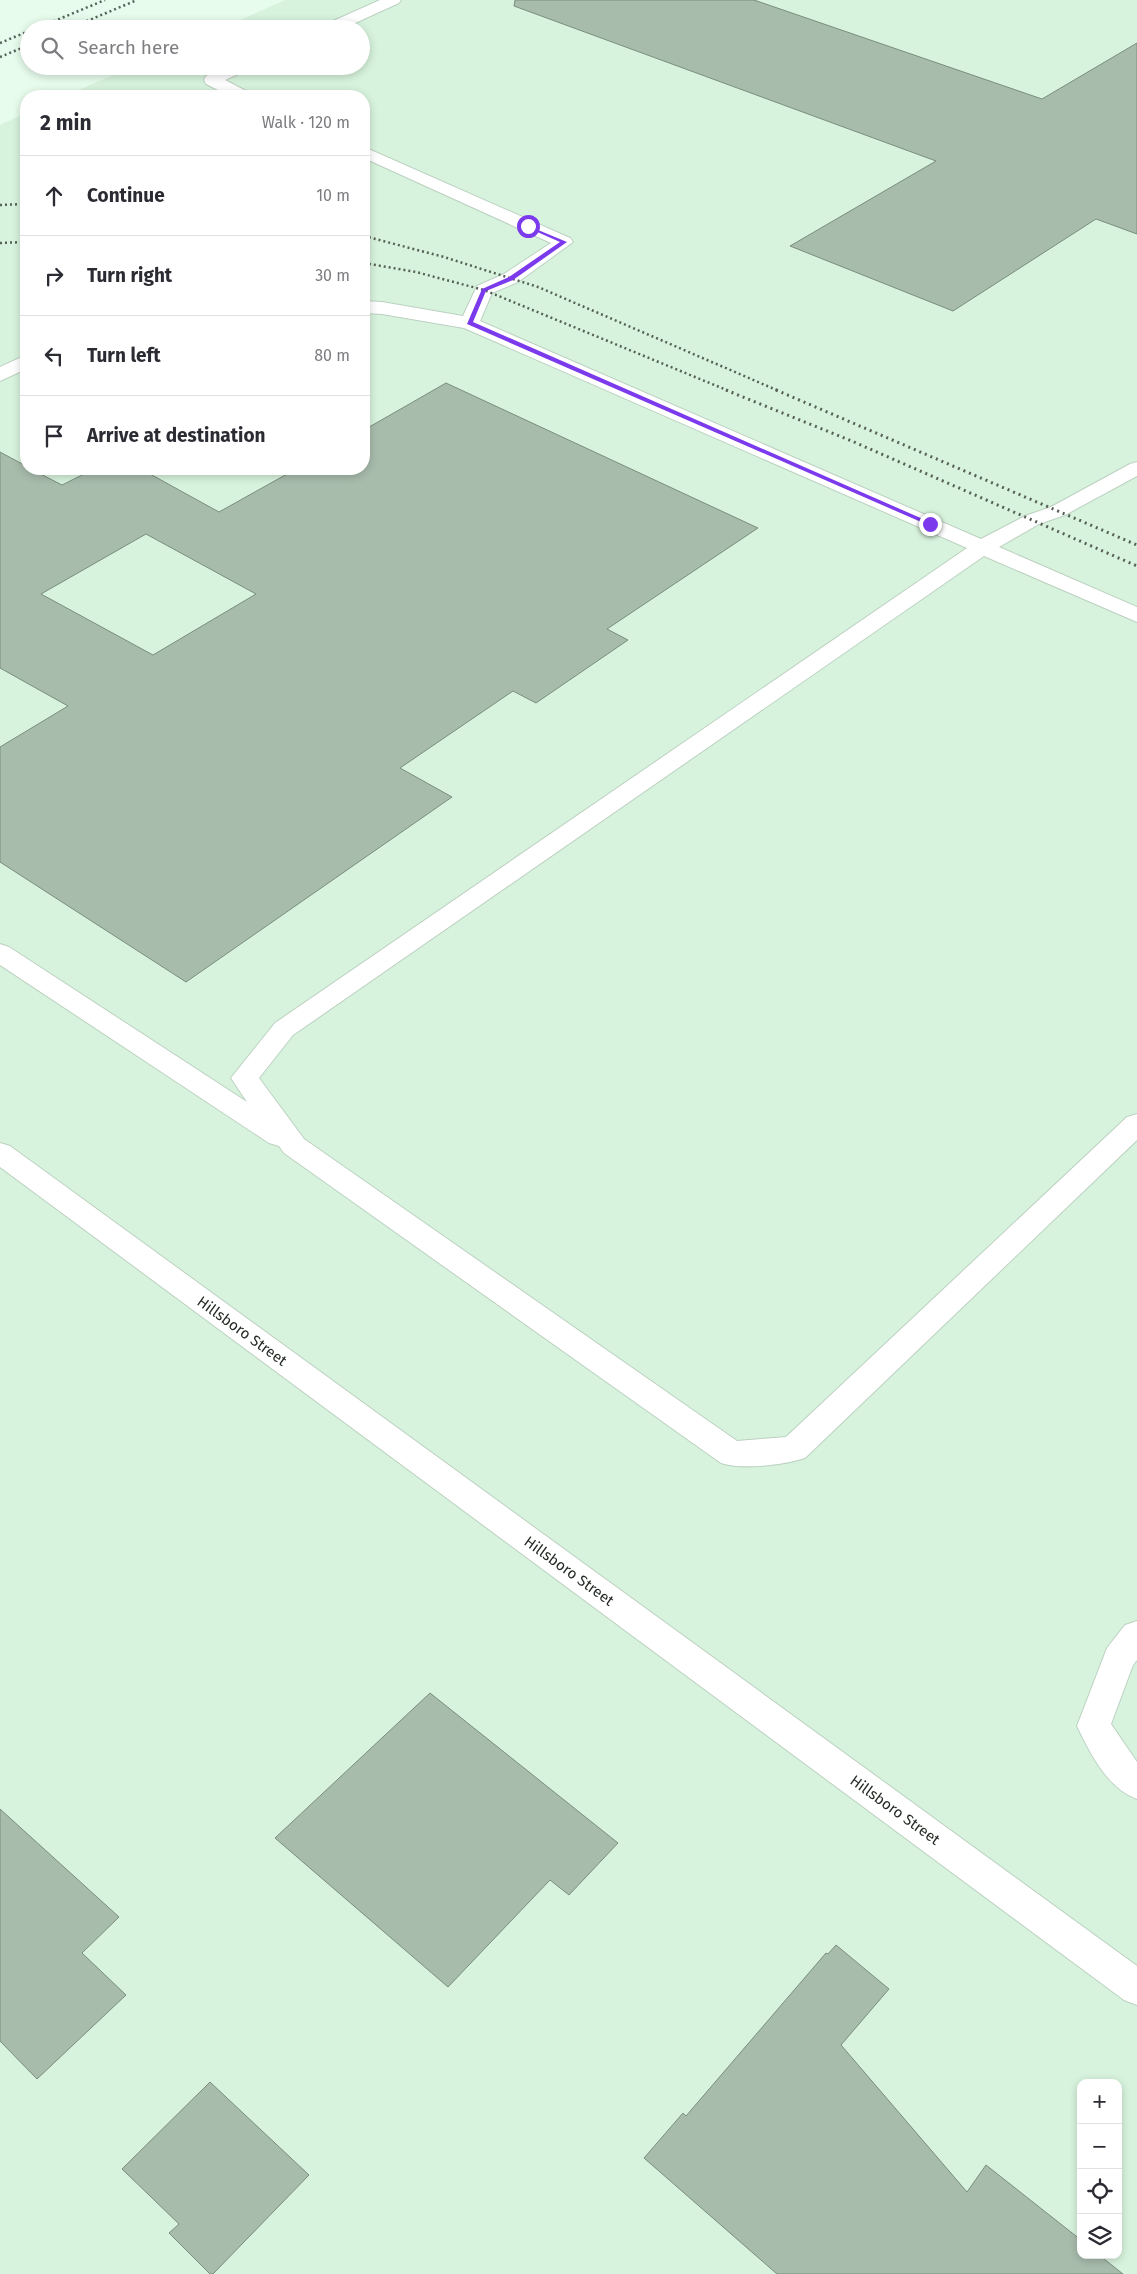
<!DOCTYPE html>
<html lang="en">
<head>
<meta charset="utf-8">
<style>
	:root { --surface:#fff; --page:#f2f2f3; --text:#2b2b33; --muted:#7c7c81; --line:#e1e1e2 }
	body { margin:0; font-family:"Fira Sans",sans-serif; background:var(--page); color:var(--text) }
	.controls { position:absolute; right:15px; bottom:15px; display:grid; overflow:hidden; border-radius:10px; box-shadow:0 2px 8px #0003 }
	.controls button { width:45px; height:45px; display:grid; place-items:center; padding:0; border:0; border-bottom:1px solid var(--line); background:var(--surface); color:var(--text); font:25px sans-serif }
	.stop { position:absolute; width:15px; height:15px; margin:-11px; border:4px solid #7c3aed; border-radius:50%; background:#fff }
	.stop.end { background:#7c3aed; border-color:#fff; box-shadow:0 1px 5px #0008 }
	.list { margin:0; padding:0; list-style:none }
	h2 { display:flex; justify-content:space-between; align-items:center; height:65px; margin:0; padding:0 20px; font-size:21px }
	h2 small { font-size:16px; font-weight:400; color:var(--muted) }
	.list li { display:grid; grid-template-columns:32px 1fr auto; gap:15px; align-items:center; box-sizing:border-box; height:80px; padding:0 20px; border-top:1px solid var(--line) }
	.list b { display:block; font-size:19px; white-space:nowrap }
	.list em { font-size:16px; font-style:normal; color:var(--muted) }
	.icon { flex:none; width:28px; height:28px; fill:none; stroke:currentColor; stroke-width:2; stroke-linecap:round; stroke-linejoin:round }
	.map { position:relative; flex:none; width:1137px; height:2274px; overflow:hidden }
	.search { position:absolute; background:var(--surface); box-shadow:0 2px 8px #0003; left:20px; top:20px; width:350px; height:55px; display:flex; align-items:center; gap:12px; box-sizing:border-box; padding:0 18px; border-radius:28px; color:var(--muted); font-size:19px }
	.panel { position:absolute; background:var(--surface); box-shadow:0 2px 8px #0003; left:20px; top:90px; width:350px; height:385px; border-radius:20px }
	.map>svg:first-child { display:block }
	.built { fill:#d7f3dd; fill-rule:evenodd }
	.building { fill:#a8bcac; stroke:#7a8d7e; fill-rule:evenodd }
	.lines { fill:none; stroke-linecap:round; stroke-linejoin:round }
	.service-casing { stroke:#bcd1c1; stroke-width:2 }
	.minor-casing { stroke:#bcd1c1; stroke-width:2 }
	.service { fill:#fff; fill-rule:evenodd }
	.minor { fill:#fff; fill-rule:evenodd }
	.rail-far1 { stroke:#566158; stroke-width:2.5; stroke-dasharray:2 3; stroke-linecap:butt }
	.rail { stroke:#566158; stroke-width:3; stroke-dasharray:2 4; stroke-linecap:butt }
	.route { fill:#7c3aed }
	.labels { text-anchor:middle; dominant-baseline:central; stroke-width:4; stroke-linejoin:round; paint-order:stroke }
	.street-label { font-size:15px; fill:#242b25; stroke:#fff }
</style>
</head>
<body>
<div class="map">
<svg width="1137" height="2274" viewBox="0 0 1137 2274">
	<rect width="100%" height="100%" fill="#e7fcec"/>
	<path class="built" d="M285,0H1137V2274H0V125L26,113V469H364V96H65L134,66H361V29H220ZM1081,2083H1118V2255H1081Z"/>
	<g class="building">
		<polygon points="515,0 754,0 1042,99 1137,43 1137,234 1096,219 953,311 790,246 936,161 514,6"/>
		<path d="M446,383L758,528L607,629L628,640L536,703L513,691L400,768L452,797L186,982L0,862V747L68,706L0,668V452L26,466V469H31L62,485L94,469H141L219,512L296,469H364V430ZM146,534L256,594L153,655L41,594Z"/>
		<polygon points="430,1693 618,1843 569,1895 550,1880 448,1987 275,1838"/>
		<polygon points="0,1809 119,1917 82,1953 126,1995 37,2079 0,2041"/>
		<polygon points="836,1945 889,1989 841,2045 967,2192 986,2165 1081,2240 1081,2255 1099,2255 1123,2274 777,2274 644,2158 683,2113 686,2116 826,1953 828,1954"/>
		<polygon points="210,2082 309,2175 213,2274 210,2274 169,2233 179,2224 122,2169"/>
	</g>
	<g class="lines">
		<g class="service-casing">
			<g id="service">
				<polygon points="380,0 401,0 399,3 342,29 320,29 322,26"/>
				<polygon points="229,66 251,66 249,69 225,80 248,92 250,96 230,96 206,84 204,80 206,76"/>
				<path d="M364,147L570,238L573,242L518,282L492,293L480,321L981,539L1025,516L1051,507L1130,464L1137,462V476L1065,515L1039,524L999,547L1137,607V622L984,556L293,1035L259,1078L304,1139L737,1441L786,1437L1127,1117L1137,1114V1140L805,1458C784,1465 741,1470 721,1463L284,1153L279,1146L269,1143L0,965V944L9,947L247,1102L231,1078L275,1023L967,548L464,328L382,314L364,313V301L382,302L463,316L477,286L504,274L551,243L364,158Z"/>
				<polygon points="26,355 26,369 0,381 0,367"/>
				<path d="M1137,1621V1660L1133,1665L1111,1724L1137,1762V1799C1107,1788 1090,1753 1077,1726L1107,1648L1125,1625Z"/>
			</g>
		</g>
		<g class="minor-casing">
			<polygon id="minor" points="0,1143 10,1146 1137,1966 1137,2005 1124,2000 0,1167"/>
		</g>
		<use href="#service" class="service"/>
		<use href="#minor" class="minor"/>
		<g class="rail-far1">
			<polyline points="35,29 105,0"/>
			<polyline points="68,29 137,0"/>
			<polyline points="0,43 29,31"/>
			<polyline points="0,57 29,45"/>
			<polyline points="0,205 26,204"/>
			<polyline points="364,236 444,257 538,287 779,391"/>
			<polyline points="0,243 26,242"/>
			<polyline points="364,263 416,272 484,290 729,391"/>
		</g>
		<g class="rail">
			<polyline points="726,390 854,442 1137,566"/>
			<polyline points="776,390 1137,545"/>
		</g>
	</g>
	<polygon class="route" points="526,225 567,242 513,280 486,291 473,322 932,523 932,525 928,525 467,324 482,289 509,277 560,242 526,227"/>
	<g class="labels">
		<g class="street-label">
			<text transform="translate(242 1331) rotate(36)">Hillsboro Street</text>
			<text transform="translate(569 1571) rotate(36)">Hillsboro Street</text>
			<text transform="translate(895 1810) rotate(36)">Hillsboro Street</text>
		</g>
	</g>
</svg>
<div class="controls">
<button>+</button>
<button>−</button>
<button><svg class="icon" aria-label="locate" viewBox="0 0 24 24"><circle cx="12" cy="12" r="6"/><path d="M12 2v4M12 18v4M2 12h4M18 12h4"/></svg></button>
<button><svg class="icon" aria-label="layers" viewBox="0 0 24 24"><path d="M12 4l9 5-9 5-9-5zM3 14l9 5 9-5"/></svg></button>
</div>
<div class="stop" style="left:528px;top:226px"></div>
<div class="stop end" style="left:930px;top:524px"></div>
<div class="search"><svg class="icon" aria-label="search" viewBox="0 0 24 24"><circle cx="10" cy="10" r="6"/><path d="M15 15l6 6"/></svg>Search here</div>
<section class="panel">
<h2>2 min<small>Walk · 120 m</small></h2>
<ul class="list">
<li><svg class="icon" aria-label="ahead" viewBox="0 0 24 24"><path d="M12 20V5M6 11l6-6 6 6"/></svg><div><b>Continue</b></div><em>10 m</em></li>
<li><svg class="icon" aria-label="right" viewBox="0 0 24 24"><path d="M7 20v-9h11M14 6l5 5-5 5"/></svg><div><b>Turn right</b></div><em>30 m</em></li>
<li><svg class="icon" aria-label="left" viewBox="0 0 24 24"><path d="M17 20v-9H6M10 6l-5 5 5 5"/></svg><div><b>Turn left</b></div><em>80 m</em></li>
<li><svg class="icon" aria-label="arrive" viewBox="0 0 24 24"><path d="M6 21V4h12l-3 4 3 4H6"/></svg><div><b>Arrive at destination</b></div></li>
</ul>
</section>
</div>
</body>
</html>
